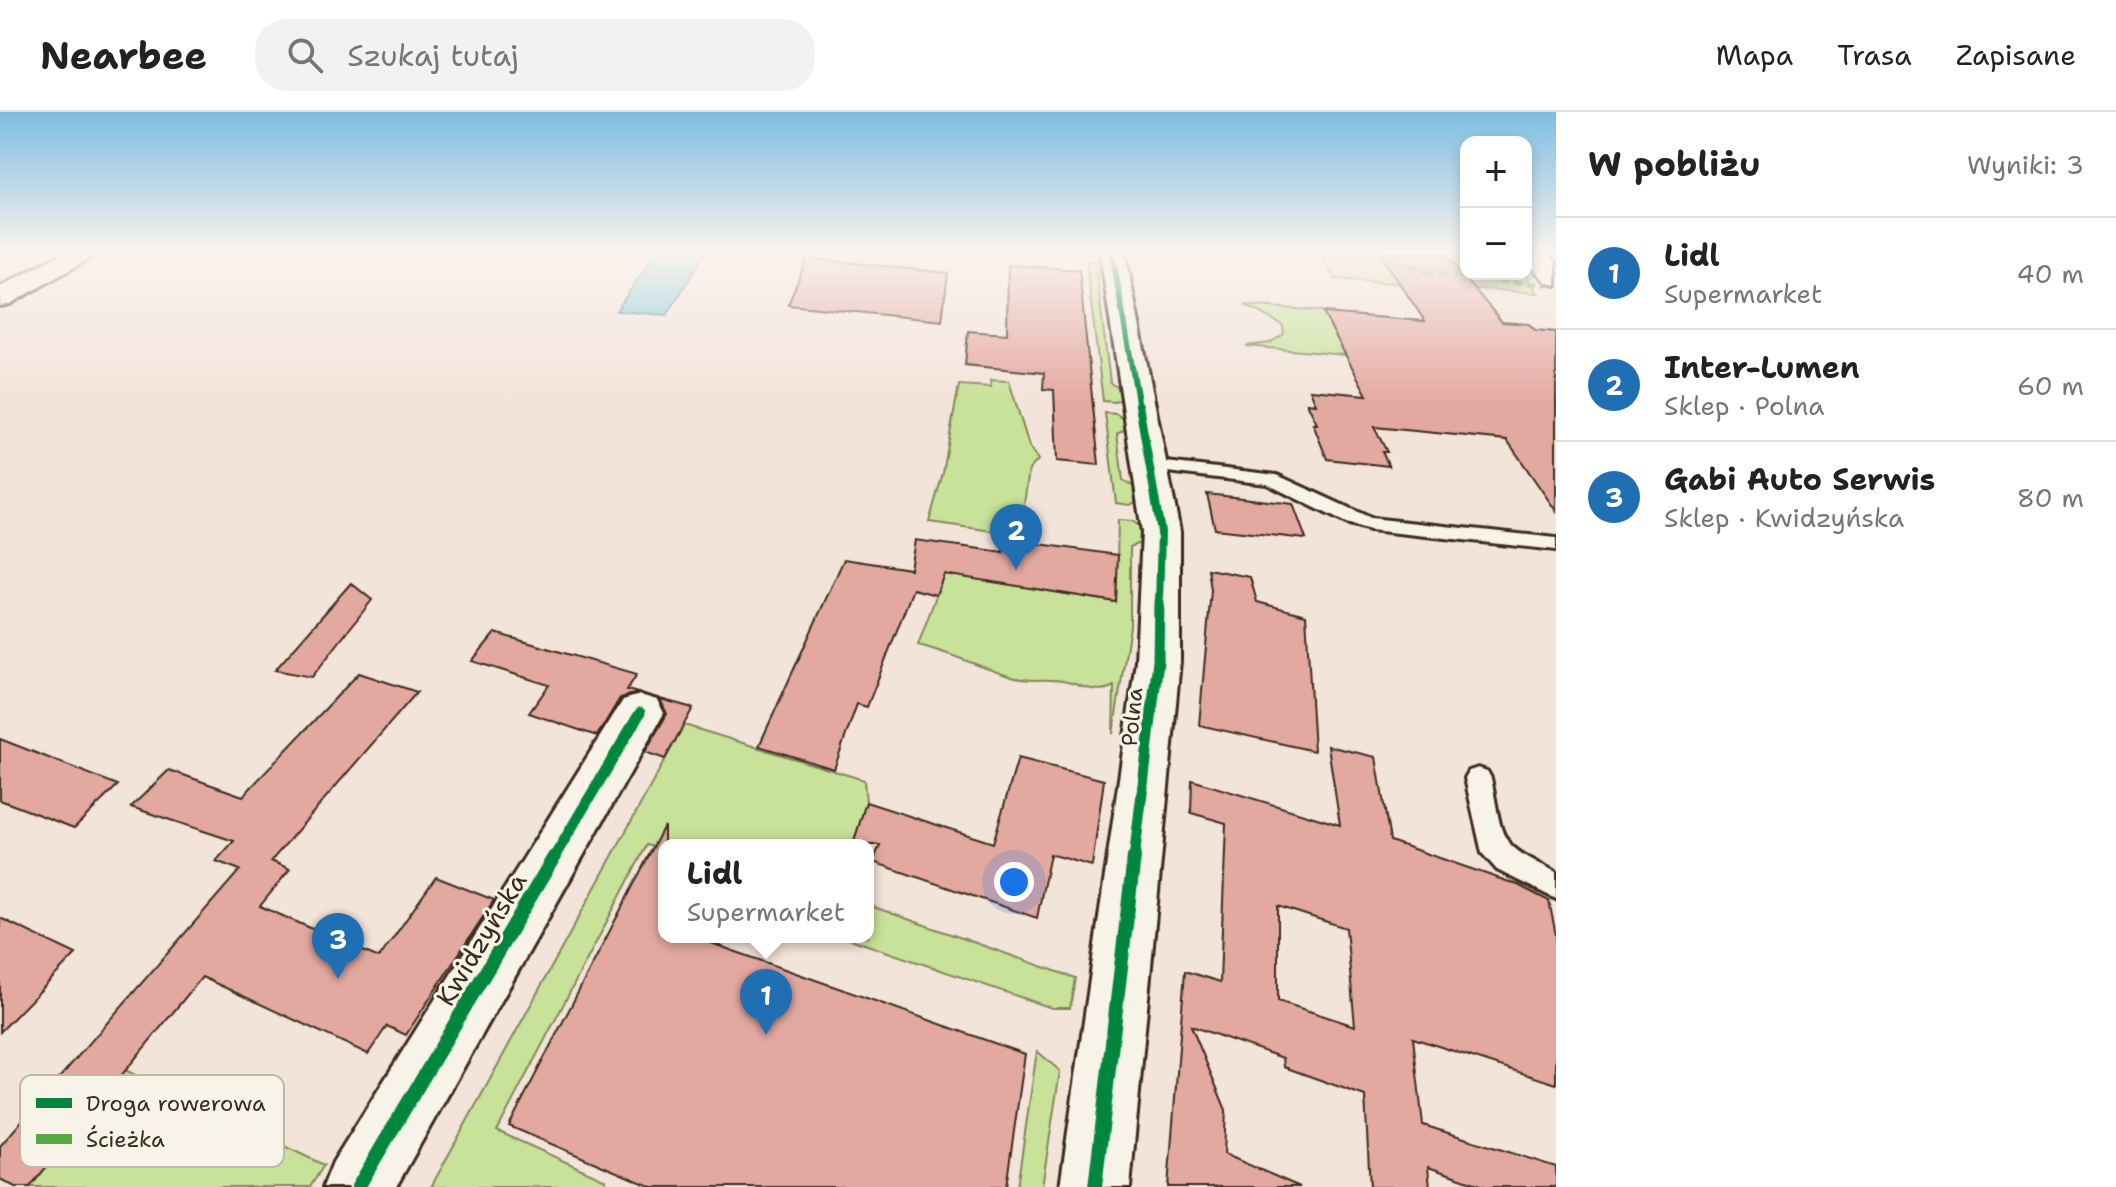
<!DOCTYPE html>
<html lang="pl">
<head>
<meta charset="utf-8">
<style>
	:root { --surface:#fff; --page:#f2f2f2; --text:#222; --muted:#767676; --line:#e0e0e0; --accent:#1f6fb2 }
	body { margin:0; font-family:"Shantell Sans",sans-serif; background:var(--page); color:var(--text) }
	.controls { position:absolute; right:24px; top:24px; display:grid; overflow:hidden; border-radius:16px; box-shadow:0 4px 12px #0003 }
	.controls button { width:72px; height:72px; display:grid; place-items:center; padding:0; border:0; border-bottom:2px solid var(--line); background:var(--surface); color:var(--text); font:40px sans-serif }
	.you { position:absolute; left:1014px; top:770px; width:28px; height:28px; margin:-20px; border:6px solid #fff; border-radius:50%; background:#1a73e8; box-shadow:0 0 0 12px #1a73e833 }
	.badge { display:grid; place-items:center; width:52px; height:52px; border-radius:50%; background:var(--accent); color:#fff; font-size:26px; font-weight:700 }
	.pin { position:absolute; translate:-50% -66px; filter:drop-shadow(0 2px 4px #0008) }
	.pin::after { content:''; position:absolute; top:42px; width:28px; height:24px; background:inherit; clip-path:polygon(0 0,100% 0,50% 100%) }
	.popup { position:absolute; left:658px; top:727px; width:216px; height:104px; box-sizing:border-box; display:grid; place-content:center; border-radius:16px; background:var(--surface); filter:drop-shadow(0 2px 6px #0005); font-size:26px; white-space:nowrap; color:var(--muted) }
	.popup b { font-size:30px; color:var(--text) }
	.popup::after { content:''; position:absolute; left:50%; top:100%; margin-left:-16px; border:16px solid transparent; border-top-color:var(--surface) }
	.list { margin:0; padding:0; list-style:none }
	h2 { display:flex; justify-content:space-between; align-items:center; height:104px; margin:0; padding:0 32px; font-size:34px }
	h2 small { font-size:26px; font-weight:400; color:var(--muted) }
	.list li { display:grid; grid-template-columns:52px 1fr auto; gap:24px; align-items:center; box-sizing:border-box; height:112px; padding:0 32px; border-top:2px solid var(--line) }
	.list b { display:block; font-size:30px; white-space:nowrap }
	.list p { margin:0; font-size:26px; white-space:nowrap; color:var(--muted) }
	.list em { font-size:26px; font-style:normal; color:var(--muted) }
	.icon { flex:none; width:44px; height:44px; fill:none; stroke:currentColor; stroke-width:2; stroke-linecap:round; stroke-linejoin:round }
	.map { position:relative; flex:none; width:1556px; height:1075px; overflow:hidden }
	header { display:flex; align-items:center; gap:48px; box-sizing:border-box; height:112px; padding:0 40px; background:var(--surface); border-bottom:2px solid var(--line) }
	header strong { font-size:38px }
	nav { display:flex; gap:44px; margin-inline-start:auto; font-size:28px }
	.search { width:560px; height:72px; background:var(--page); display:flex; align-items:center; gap:20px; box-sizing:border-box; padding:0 28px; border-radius:32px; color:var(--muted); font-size:30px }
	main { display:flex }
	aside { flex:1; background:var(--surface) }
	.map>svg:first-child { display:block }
	.green { fill:#c8e299; stroke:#82865c; stroke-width:2 }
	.water { fill:#7ccbd9; stroke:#628b8e; stroke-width:2 }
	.building { fill:#e3a9a1; stroke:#3b2a1e; stroke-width:2; fill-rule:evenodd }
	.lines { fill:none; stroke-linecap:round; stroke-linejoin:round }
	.service-casing { stroke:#3b2a1e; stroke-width:6 }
	.minor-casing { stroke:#3b2a1e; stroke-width:6 }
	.tertiary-casing { stroke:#3b2a1e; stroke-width:6 }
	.service { fill:#f7f3e8; fill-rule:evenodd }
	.minor { fill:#f7f3e8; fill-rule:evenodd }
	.tertiary { fill:#f7f3e8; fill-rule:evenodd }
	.quiet { stroke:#55ab43; stroke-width:5; stroke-dasharray:10 5; stroke-linecap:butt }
	.cycleway-far3-casing { stroke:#f7f3e8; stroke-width:9 }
	.cycleway-far2-casing { stroke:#f7f3e8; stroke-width:12 }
	.cycleway-far1-casing { stroke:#f7f3e8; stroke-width:16 }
	.cycleway-casing { stroke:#f7f3e8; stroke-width:19 }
	.cycleway-far3 { stroke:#00873e; stroke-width:6 }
	.cycleway-far2 { stroke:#00873e; stroke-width:8 }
	.cycleway-far1 { stroke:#00873e; stroke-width:11 }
	.cycleway { stroke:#00873e; stroke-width:14 }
	.labels { text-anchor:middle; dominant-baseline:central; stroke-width:6; stroke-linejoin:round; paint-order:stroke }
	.street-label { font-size:22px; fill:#3b2a1e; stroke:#f7f3e8 }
	.near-street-label { font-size:26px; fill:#3b2a1e; stroke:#f7f3e8 }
	.key { fill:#f7f3e8; stroke:#bfb7ab; stroke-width:2 }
	.key-label { font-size:22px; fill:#3b2a1e }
</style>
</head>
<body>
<header>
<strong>Nearbee</strong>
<div class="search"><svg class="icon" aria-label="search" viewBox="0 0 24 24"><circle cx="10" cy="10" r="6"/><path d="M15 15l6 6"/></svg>Szukaj tutaj</div>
<nav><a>Mapa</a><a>Trasa</a><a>Zapisane</a></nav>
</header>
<main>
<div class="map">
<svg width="1556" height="1075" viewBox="0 0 1556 1075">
	<rect width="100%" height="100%" fill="#f3e4da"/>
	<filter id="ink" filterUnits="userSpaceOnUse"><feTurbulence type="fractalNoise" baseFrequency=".0125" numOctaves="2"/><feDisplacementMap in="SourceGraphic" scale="16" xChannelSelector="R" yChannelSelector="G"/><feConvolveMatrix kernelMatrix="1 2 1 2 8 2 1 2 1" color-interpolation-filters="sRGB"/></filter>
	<g filter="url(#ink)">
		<g class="green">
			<polygon points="1319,141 1466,142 1466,162 1525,162 1538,181 1335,167"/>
			<polygon points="1086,149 1095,149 1110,271 1122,278 1124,286 1115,290 1103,289"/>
			<polygon points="1245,193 1333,200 1357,244 1246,234 1270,231 1284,222 1283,214 1279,211"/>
			<polygon points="990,268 1009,269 1029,334 1038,348 1029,358 1022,405 1008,403 1007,421 929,410 943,361 959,273 991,275"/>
			<polygon points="1105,301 1116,302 1127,308 1128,316 1117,322 1123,368 1138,377 1140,388 1130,393 1116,391"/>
			<path d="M1118,408L1132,409L1144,417L1145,429L1130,435V514L1113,622L1114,574C1097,583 1084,574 1067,570C1049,565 1030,571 1012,565C979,555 951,541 918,533L944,462L1116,490Z"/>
			<polygon points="684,613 864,668 866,690 853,733 664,733 664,738 647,733 497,1019 606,1068 604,1075 431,1075"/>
			<polygon points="868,793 1075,866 1070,896 1052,896 844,825 868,825"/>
			<polygon points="1037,939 1060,959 1042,1075 1017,1075"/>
			<polygon points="125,958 324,1053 310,1075 30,1075"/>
		</g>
		<polygon class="water" points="656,141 705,141 667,203 616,199"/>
		<g class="building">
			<polygon points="1379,141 1444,141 1502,210 1529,212 1535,218 1556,220 1556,399 1507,328 1374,315 1387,340 1382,340 1389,354 1327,347 1313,312 1317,312 1307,291 1316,292 1310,278 1367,283 1323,201 1425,209"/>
			<polygon points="807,146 948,161 942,209 788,193"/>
			<polygon points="1008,153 1079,158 1099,353 1057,349 1054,278 1043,277 1044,261 965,253 968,219 1007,222"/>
			<polygon points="1207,382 1293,392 1306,427 1215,417"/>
			<polygon points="1004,427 1118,443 1116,490 944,462 936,483 913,477 867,595 857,592 834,657 759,634 844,447 910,457 915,428 1003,440"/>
			<polygon points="1208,457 1250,465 1257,490 1306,503 1314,639 1199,613 1211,478"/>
			<polygon points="351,471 372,488 312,565 275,558"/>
			<polygon points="495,521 637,562 627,578 638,581 620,586 597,624 529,601 549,573 472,549"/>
			<polygon points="359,561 417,580 271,749 290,757 260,794 379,846 436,765 494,788 406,923 387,914 368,942 202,865 30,1075 15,1075 0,1067 0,1034 240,758 216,749 234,729 131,695 169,658 243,684"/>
			<polygon points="660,587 693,596 665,647 645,640 667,602"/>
			<polygon points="0,627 118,673 74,716 0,688"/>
			<path d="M1328,634L1376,645L1390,729L1518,773L1549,789L1556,823V972L1413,926L1423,1013L1556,1055V1075H1487L1428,1055L1430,1075H1370L1365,984L1284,955L1283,946L1191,914L1226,998L1224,1042L1300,1075H1168L1185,859L1220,870L1226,711L1191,701L1192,668L1340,713ZM1278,794L1346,816L1355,914L1278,889Z"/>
			<polygon points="1018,646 1104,668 1092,754 1050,742 1037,806 873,750 880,733 853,733 866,690 993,731"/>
			<polygon points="664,714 664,825 694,825 1025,942 1006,1075 652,1075 509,1014"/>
			<polygon points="0,806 76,842 0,920"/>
		</g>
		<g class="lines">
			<g class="service-casing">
				<g id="service">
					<polygon points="1149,348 1277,363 1371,406 1556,426 1556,438 1370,418 1346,411 1267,372 1143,357 1140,353"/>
					<path d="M1478,656L1487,659L1491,666C1504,730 1495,730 1556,760V787L1497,758L1482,741L1465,666L1469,659Z"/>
				</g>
			</g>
			<g class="minor-casing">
				<g id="minor">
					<polygon points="1100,141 1125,141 1180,420 1180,549 1130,1075 1060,1075 1136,549 1142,420"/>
					<polygon points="1526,141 1546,141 1556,150 1556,173 1547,171 1526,149"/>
					<polygon points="640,583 657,588 664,601 396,1075 323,1075 333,1050 623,588"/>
				</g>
			</g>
			<g class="tertiary-casing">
				<polygon id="tertiary" points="63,141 94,141 90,146 10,192 0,194 0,175"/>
			</g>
			<use href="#service" class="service"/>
			<use href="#minor" class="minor"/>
			<use href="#tertiary" class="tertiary"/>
			<polyline class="quiet" points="1366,141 1432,161 1545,173"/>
			<g class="cycleway-far3-casing">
				<polyline id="cycleway-far3" points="1112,141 1139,295"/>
			</g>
			<g class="cycleway-far2-casing">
				<polyline id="cycleway-far2" points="1139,293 1161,420 1159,492"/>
			</g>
			<g class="cycleway-far1-casing">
				<g id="cycleway-far1">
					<polyline points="553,747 640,601"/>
					<polyline points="1134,747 1158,549 1159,490"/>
				</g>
			</g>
			<g class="cycleway-casing">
				<g id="cycleway">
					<polyline points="358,1075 554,745"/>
					<polyline points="1095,1075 1134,745"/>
				</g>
			</g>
			<use href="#cycleway-far3" class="cycleway-far3"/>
			<use href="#cycleway-far2" class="cycleway-far2"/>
			<use href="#cycleway-far1" class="cycleway-far1"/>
			<use href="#cycleway" class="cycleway"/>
		</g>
	</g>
	<linearGradient id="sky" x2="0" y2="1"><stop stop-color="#7dbde2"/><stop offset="0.48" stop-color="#faf3ee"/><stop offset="1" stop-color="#faf3ee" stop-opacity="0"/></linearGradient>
	<rect width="1556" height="291" fill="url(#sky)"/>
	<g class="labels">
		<g class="street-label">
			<text transform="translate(1132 605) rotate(-84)">Polna</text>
		</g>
		<g class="near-street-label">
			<text transform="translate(481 827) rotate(-59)">Kwidzyńska</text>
		</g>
	</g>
	<rect x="20" y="963" width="264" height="92" rx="12" class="key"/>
	<rect x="36" y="986" width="36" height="10" fill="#00873e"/>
	<rect x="36" y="1022" width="36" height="10" fill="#55ab43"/>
	<g class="key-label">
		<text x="86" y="999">Droga rowerowa</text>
		<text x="86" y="1035">Ścieżka</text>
	</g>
</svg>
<div class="controls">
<button>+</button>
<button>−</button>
</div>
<div class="you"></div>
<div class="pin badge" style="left:766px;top:923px">1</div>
<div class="popup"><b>Lidl</b>Supermarket</div>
<div class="pin badge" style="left:1016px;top:458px">2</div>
<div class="pin badge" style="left:338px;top:867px">3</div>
</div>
<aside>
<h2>W pobliżu<small>Wyniki: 3</small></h2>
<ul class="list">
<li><span class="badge">1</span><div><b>Lidl</b><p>Supermarket</p></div><em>40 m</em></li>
<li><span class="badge">2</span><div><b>Inter-Lumen</b><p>Sklep · Polna</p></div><em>60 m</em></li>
<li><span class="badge">3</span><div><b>Gabi Auto Serwis</b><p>Sklep · Kwidzyńska</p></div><em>80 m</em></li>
</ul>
</aside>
</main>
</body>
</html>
